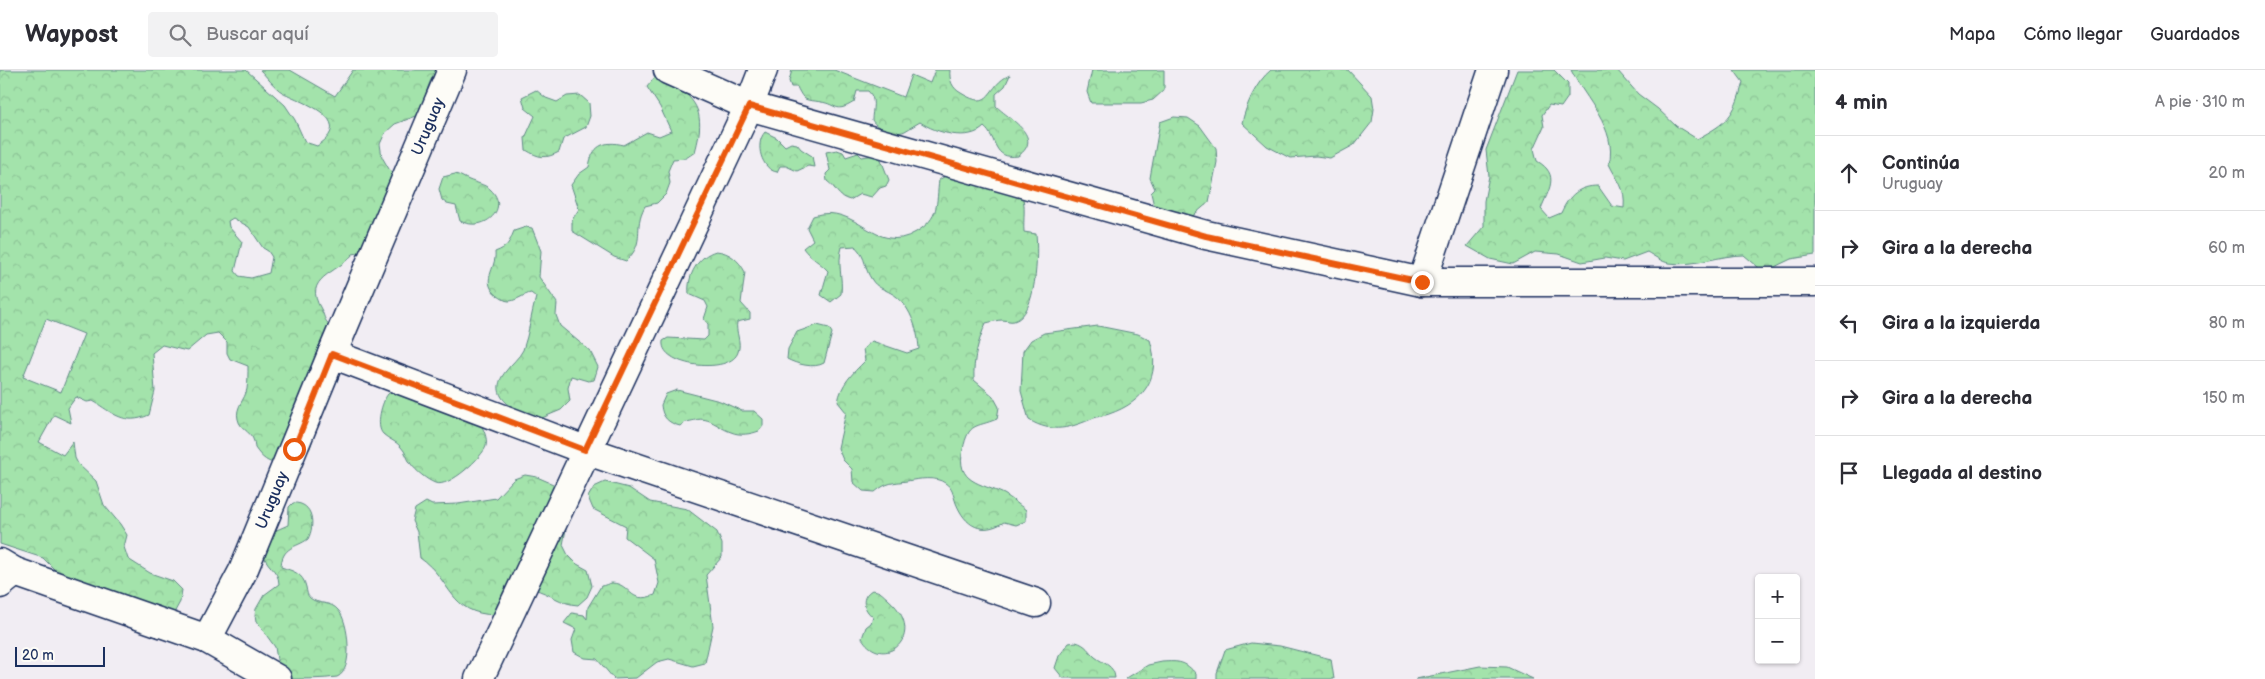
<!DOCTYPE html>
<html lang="es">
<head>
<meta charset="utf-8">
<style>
	:root { --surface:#fff; --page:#f2f2f3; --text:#2b2b33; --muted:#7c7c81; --line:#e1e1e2 }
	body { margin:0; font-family:"Balsamiq Sans",sans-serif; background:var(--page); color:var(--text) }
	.controls { position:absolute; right:15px; bottom:15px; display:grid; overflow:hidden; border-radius:5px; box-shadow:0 1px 4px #0004 }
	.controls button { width:45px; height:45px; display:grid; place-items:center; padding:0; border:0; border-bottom:1px solid var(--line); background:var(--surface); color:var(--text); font:25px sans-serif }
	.scale { position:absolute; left:15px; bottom:12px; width:90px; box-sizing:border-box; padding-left:5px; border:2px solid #1b2f5e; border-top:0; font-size:14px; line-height:18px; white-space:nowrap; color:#1b2f5e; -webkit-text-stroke:4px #fdfcf7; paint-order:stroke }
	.stop { position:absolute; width:15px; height:15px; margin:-11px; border:4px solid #ea580c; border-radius:50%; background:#fff }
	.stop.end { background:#ea580c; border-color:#fff; box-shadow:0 1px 5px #0008 }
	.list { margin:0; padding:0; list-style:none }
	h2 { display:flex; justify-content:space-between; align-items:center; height:65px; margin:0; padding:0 20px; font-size:21px }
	h2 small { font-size:16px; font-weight:400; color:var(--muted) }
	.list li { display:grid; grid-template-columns:32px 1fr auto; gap:15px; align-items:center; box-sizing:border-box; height:75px; padding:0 20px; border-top:1px solid var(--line) }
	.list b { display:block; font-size:19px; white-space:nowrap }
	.list p { margin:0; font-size:16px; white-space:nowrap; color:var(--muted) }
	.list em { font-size:16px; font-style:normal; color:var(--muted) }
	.icon { flex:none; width:28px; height:28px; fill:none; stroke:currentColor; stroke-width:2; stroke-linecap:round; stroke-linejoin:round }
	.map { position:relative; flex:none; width:1815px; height:609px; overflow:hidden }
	header { display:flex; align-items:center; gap:30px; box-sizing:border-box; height:70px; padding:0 25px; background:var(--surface); border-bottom:1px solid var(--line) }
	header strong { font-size:24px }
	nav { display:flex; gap:28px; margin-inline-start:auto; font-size:18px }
	.search { width:350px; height:45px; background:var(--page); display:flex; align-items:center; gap:12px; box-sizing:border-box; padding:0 18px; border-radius:5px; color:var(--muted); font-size:19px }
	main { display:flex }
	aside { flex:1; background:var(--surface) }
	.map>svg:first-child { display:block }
	.forest { fill:url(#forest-crowns); stroke:#5f8984; fill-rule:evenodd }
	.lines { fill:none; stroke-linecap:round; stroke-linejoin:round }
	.minor-casing { stroke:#1b2f5e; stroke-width:31 }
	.secondary-casing { stroke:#1b2f5e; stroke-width:31 }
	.minor { stroke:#fdfcf7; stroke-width:28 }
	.secondary { stroke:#fdfcf7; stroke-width:28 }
	.route { stroke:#ea580c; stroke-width:6 }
	.labels { text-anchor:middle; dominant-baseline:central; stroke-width:4; stroke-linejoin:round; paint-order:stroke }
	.street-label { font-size:16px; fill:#1b2f5e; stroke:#fdfcf7 }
</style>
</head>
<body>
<header>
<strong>Waypost</strong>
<div class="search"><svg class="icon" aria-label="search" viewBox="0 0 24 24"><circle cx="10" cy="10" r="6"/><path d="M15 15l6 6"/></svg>Buscar aquí</div>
<nav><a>Mapa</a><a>Cómo llegar</a><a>Guardados</a></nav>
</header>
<main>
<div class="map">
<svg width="1815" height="609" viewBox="0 0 1815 609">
	<defs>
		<pattern id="forest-crowns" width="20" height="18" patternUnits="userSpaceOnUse" patternTransform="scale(1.25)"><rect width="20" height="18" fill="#a3e3ab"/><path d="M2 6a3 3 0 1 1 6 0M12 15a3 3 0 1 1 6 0" fill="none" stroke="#8cc396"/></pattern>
	</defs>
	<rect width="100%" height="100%" fill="#f1edf3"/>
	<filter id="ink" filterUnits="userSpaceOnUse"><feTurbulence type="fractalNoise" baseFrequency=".02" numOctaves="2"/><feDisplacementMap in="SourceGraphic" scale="10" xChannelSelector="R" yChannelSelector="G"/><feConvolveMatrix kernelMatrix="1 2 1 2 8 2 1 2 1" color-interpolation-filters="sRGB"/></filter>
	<g filter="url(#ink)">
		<g class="forest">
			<path d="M0,0H246L285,35L295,50L305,72L317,76C359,49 298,31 282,22C274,17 267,7 260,0H290L335,26L353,0H437C426,14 426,29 419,45L395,54L385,63L380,74L382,87L389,99L398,107L406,142L403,155L389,177L353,184C337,204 302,207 321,239C324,244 324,251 330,255L314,365L310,378L303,388C280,393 270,400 255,378C255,361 240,361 238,349C235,337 245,330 247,319C248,312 248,303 248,296L230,289L227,283V272L218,263L206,265L187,281L162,275L152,283L155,321L149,345C124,356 113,343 93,331L87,332L76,327L68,338L71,353L54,345L39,372L63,385L73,372L75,388L78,394L96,411L104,435L120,454L127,465L124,477L128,489L150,503L173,511L182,520L180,532L174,543L97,516L61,506L43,488L0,474ZM233,148L249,157L263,178L268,181L272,187L269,203L251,208L239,206L235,201L242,172L229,157L228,151ZM46,249L84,264L61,322L23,307Z"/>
			<path d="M792,0H834L903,27L911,5L930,13L935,0H950C949,10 952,18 961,23C993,43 986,15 1010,5L1005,16L996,24V36C1009,49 1045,67 1018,86C992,90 998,68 984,57C969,72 936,63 920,52C915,55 910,58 905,61C894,66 878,60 872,50C872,40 877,29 868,21H857L854,32C835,44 837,34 821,32C805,29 805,33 797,17H791L789,11Z"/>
			<polygon points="1092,0 1164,0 1164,20 1153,30 1141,33 1091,33 1087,22"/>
			<path d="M1271,0H1348L1372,26L1374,39L1372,52L1354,75L1330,88L1316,86L1290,88L1267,76L1242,53C1246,35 1256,12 1271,0Z"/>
			<path d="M1517,0H1554L1568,14V27L1561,37L1549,35L1542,45L1544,57L1534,79L1537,91C1561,105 1548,120 1541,139L1549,148L1561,143C1569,125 1579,116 1598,116L1612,136L1624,138C1626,117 1617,111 1609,94C1618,59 1585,29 1571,0H1617L1638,24L1658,39L1676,56L1697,69C1728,52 1734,47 1743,12L1734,0H1815V185L1791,189L1764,202L1744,185C1719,185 1695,197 1669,193C1662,192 1654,186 1647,182L1623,191L1605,188L1582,192L1559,184L1535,182L1513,194L1490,189L1467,176L1484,156V131L1489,106L1486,80Z"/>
			<path d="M655,7C672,11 697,27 699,47C701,58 698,71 695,82L686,88L673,89L668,101L670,113L666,124L657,133L645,136C632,159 647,171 626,191L614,187L572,161V150L579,139L571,115L579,104L589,97C592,76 603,70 624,75L647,62L659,66L671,61L660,37L647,17Z"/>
			<path d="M536,20L546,28L557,32L567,26L580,25L589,33L590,46L586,57L563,69L559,82C546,89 539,88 526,80L525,68L535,46L525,38L522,27Z"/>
			<polygon points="1174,47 1188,48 1200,56 1216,78 1217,92 1209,132 1189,149 1164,143 1154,136 1151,123 1155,119 1150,108 1160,52"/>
			<path d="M765,62L777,68L785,76L791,73L797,74L801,79L812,86L814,97L808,96L797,101L786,96H780L777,102C762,100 754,74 765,62Z"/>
			<path d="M837,80L843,82L846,87L858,83L862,87L874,85L880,87L889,110L886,116L880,118L872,127L860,124L850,130C837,127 837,118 827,111L826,104L830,100L826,82Z"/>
			<path d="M950,103L1022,125C1026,137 1023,149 1024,162L1036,164C1038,183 1037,245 1014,251C1010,252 1006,250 1002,250C997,250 991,252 986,253C978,271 973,290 974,310L993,326L999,337L997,349C975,358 969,352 963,379C955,413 981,413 1004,424C1011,428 1019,435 1026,440V451L1016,455L1004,452C982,466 965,456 956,433C953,425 953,418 945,413C936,406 918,409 907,411C893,413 887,412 875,422L863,421L853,412L852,399L843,390L838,378L846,342L838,332C841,314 852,304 865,291L863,279L872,271L907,283L919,279C918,260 910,233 891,223C884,219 876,217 872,210C863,197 868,190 855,176L842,177C837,194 843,208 841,224L831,232L821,225L828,201C820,192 810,188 803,178L813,170L807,158L813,146C857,131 875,187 916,162C940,148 936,134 939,110Z"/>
			<path d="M455,104C460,105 464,108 469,110C476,113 484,114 490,119C511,138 485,163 460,151L456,136L447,134L442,130L439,119L443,107Z"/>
			<path d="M526,157L532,158L541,181L539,207L557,233L556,245L560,256L590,281L598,297L594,310L588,311L571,306L568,318L570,331L561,340L537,350C518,341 484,328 506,301C511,294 519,288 523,280C529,263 531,245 536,227L531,223C524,224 516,231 509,231C505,231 501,228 498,226C479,211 497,199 495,182C508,177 509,173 514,161Z"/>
			<path d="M716,181C729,182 739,190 745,202L741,233L750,243V249L737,252C735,262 742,272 738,282C731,305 659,297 663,271L668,268L704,270L708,266V254L704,249L708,237L705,231L689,224C687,205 698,186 716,181Z"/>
			<path d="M817,255L829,258L832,263L824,293C814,299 796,294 787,289L788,279L797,262Z"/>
			<path d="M1098,256L1138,264L1150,270C1162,307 1144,332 1109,344C1104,346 1099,346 1094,348C1070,358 1053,364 1029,350L1021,321L1023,281L1031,270L1044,263Z"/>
			<path d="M405,315L479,351C483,358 488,368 486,376C484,385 449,419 435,413C427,410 416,401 411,394C407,389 406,382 401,377C396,371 388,369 383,364C375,356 382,331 388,324C392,320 400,318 405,315Z"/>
			<path d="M677,320L720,331L742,341H754L763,349V356L759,361C751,364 740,366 731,362C718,358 710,346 695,350C689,352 685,351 680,356C668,353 662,347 661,335L666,324Z"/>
			<path d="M525,405L537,407L560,417L570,438L563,475L568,485L577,494L588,500L592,516L587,527L578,535C560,534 550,523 533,519L496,545C448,544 453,511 420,488L417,462L412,451L415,439L426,432L432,435L458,434L496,428L514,409Z"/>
			<path d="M605,412L629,418L650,432L687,439L717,462L722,474V487L706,505L713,556L705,593L693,596L669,589L657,592L636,608L614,609L597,589L585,588L574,582L572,570L576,559L564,553L572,543L584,545L587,549L588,537L601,516C604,516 609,513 612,513C632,514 628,535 655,525L659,513L654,489L625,467L626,456L593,439L588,427L594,417Z"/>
			<path d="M293,433C314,432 315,456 308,469C296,478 282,476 281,497C293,501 303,503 306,517C307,522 307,525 310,528C318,535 331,531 338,540C349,551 354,601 337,607C323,609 304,609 290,609L278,596L275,577L256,551L255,545L256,539L264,525L279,514C279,499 263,495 264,482C265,476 268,469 270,463L288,455L289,437Z"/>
			<path d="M872,520C881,521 882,524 888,529C930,565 883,603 862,568L866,557L871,553L873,547C863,539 860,527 872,520Z"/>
			<path d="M1076,572C1087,575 1088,581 1095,587C1104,594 1114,595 1115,608H1063L1055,598L1059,586L1069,573Z"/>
			<polygon points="1251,573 1280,576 1331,589 1334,609 1217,609 1217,603 1225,580"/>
			<path d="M1162,592C1179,591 1185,591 1196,604V609H1125L1148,595Z"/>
			<polygon points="1480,596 1507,597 1533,609 1416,609"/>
		</g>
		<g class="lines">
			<g class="minor-casing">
				<g id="minor">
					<polyline points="668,0 749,36 1206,165 1422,212 1815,212"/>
					<polyline points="1422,212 1493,0"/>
					<polyline points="332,284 585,380 1036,533"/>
					<polyline points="0,493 15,502"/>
					<polyline points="207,569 277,609"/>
					<polyline points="479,609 749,36 763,0"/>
				</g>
			</g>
			<g class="secondary-casing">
				<g id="secondary">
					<path id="s1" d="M0,514L15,502L207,569L243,501L332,284L452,0"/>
				</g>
			</g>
			<use href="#minor" class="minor"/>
			<use href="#secondary" class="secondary"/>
		</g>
	</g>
	<g class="lines" filter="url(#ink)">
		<polyline class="route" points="294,379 332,284 585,380 749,36 1206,166 1422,212"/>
	</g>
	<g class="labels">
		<g class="street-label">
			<text stroke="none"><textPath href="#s1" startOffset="781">Uruguay</textPath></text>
			<text stroke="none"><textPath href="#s1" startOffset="376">Uruguay</textPath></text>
		</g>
	</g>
</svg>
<div class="controls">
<button>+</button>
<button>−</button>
</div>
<div class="scale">20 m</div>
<div class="stop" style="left:294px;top:379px"></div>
<div class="stop end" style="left:1422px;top:212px"></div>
</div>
<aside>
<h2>4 min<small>A pie · 310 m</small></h2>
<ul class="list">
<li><svg class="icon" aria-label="ahead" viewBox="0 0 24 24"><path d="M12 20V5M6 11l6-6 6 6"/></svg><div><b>Continúa</b><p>Uruguay</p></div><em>20 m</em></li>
<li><svg class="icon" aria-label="right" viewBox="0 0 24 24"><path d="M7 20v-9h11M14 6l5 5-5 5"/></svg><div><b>Gira a la derecha</b></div><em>60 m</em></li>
<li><svg class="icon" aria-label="left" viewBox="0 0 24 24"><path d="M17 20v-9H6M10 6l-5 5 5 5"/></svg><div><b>Gira a la izquierda</b></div><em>80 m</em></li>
<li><svg class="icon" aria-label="right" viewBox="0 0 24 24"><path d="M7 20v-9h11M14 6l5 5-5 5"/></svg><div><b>Gira a la derecha</b></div><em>150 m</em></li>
<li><svg class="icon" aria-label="arrive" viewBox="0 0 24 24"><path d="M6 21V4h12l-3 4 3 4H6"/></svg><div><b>Llegada al destino</b></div></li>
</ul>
</aside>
</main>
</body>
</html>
